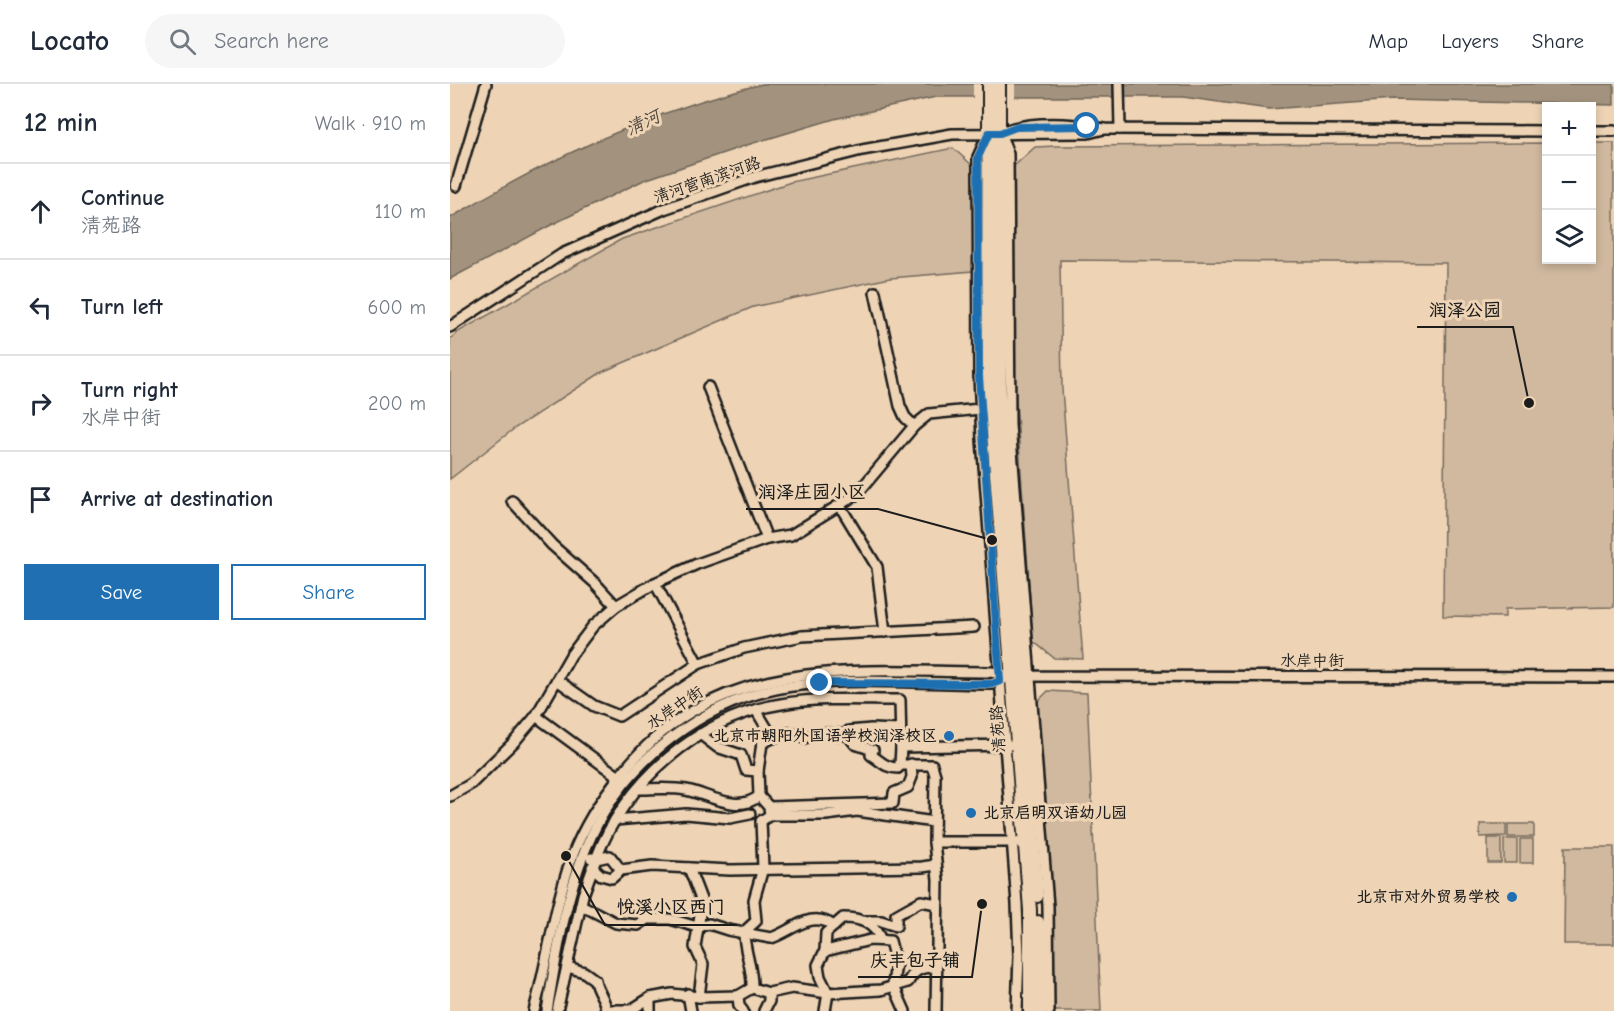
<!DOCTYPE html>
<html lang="en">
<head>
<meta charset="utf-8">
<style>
	:root { --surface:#fff; --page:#f6f6f7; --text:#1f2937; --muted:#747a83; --line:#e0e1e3; --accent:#1f6fb2 }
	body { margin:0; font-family:"Comic Neue","LXGW WenKai TC",sans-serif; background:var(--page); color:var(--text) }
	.controls { position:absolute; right:18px; top:18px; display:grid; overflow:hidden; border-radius:0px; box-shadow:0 3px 9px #0003 }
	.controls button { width:54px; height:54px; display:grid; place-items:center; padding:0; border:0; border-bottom:2px solid var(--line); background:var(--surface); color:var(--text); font:30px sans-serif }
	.stop { position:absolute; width:18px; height:18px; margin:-14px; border:4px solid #1f6fb2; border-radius:50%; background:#fff }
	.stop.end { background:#1f6fb2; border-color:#fff; box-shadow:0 2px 6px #0008 }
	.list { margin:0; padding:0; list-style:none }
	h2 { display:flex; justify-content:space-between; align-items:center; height:78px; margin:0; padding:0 24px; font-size:26px }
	h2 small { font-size:20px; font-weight:400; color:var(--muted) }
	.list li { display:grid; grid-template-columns:39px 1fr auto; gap:18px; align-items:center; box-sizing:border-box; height:96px; padding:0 24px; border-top:2px solid var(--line) }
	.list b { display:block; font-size:22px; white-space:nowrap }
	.list p { margin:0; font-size:20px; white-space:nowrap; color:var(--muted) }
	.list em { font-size:20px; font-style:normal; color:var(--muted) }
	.actions { display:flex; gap:12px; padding:18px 24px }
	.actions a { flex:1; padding:14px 0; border:2px solid var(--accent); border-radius:0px; text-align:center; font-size:21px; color:var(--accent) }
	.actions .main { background:var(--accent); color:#fff }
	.icon { flex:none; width:33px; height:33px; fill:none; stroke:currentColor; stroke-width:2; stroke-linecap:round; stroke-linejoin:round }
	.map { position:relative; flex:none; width:1164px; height:927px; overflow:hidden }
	header { display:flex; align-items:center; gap:36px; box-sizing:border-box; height:84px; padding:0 30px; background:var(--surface); border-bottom:2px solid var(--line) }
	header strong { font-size:28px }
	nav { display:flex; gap:33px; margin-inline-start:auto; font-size:21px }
	.search { width:420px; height:54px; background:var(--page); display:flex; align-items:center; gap:15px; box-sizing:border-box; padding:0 21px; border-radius:33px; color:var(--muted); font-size:22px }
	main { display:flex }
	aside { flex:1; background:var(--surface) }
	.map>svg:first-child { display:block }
	.green { fill:#d0b99f; stroke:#766a5e; stroke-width:1.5 }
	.water { fill:#a3937e; stroke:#6d6357; stroke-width:1.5 }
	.pier { fill:#eed4b5 }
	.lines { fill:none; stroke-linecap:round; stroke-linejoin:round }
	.minor-casing { stroke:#1c1c1c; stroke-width:14 }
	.major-casing { stroke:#1c1c1c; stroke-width:16 }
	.minor { stroke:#eed4b5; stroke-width:9 }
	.major { stroke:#eed4b5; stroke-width:12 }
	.route { stroke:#1f6fb2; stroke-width:8 }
	.poi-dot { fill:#1f6fb2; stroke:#eed4b5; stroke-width:2 }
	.labels { text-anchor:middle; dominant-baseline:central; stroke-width:6; stroke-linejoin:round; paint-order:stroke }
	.street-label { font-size:16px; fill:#1c1c1c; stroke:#eed4b5 }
	.poi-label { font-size:16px; font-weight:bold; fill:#1c1c1c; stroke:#eed4b5; text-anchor:end }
	.water-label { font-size:18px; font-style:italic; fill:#4b463e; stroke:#eed4b5 }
	.leader { fill:none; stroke:#1c1c1c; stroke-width:2 }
	.callout-dot { fill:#1c1c1c; stroke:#eed4b5; stroke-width:2 }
	.callout-label { font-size:18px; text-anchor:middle; font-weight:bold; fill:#1c1c1c; stroke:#eed4b5; stroke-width:6; stroke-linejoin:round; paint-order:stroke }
</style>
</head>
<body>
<header>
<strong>Locato</strong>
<div class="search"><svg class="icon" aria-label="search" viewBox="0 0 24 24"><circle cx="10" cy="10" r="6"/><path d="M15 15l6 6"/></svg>Search here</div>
<nav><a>Map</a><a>Layers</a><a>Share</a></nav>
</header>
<main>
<aside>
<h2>12 min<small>Walk · 910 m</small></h2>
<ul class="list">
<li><svg class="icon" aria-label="ahead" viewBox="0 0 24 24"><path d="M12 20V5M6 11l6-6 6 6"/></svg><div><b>Continue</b><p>清苑路</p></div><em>110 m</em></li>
<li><svg class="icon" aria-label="left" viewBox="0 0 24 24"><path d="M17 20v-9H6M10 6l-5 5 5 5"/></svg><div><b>Turn left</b></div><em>600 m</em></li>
<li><svg class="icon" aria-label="right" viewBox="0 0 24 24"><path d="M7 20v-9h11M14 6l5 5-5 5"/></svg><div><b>Turn right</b><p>水岸中街</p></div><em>200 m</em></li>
<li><svg class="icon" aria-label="arrive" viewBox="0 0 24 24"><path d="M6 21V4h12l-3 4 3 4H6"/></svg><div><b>Arrive at destination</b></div></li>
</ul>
<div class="actions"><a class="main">Save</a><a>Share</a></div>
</aside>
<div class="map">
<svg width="1164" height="927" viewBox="0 0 1164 927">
	<rect width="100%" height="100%" fill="#eed4b5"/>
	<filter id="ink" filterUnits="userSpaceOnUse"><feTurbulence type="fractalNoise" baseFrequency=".0167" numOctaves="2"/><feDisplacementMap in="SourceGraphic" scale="12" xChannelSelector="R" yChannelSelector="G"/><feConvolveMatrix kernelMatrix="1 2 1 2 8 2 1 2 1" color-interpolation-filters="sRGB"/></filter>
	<g filter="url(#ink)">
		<g class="green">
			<polygon points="1096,59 1096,176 1142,176 1142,59 1164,59 1164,523 1055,525 1055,533 993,532 996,179 610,176 612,305 633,575 604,574 583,557 564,289 564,82 585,63 606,62"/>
			<polygon points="503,64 523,82 523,187 440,194 303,223 152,288 65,344 0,395 0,255 8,248 172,155 341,98"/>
			<polygon points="598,607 637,609 651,927 603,927 603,837 586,619"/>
			<polygon points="1030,740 1056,740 1056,752 1030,753"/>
			<rect x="1058" y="740" width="26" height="13"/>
			<rect x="1038" y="754" width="13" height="25"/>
			<rect x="1054" y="755" width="13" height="24"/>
			<rect x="1070" y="755" width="13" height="24"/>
			<polygon points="1115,763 1164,763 1164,860 1114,860"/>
		</g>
		<path class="water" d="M312,0H1164V21L944,16L819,25L733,13H486L384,35L297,61L194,96L101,141L0,195V134C97,75 201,27 312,0Z"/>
		<rect class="pier" x="523" y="0" width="42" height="17"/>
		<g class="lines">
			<g class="minor-casing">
				<g id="minor">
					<polyline points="669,0 670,45"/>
					<polyline points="1142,47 1164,47"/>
					<path d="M551,48C582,36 622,39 654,45L1096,47"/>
					<polyline points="538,51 528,73 529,292 532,355 567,820 569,872 567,927"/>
					<polyline points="551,51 558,70 560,341 598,822 599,927"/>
					<polyline points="6,102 36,0"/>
					<polyline points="425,208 450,322 455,333 464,342"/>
					<polyline points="0,243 112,170 214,125 305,93 412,66 502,50 638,49 654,45"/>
					<polyline points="258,303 317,455"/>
					<polyline points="62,417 102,461 145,499 166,522"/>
					<polyline points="390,422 427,483 435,548"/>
					<polyline points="205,499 248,580"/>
					<polyline points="107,596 144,622 169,632 248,580 294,564 352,552 524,543"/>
					<polyline points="306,626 321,651"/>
					<polyline points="86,632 169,693"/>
					<polyline points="398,651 399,647 421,645 450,646"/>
					<polyline points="451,663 450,681 482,681 485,691 484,758 488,796 486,927"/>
					<path d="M308,687L312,659C326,653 338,643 354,654L370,649L398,651L405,660L423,666L421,671C431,677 435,684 448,684L450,681"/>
					<path d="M188,705C203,705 220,703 236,706C258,710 288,730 309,712L308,687L296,686L291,671L267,663L250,650"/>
					<polyline points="0,712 21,700 64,658 86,632 121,571 143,542 166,522 205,499 247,480 317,455 341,451 407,410 464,342 479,330 530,325"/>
					<path d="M309,712L319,723L320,731L311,737L313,784L304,816L306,837L294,848C294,868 303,884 302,904L319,909V917L314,927"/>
					<polyline points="319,723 443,719 444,709 458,703 462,693 461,680"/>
					<polyline points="320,731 376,731 407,727 484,738"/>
					<polyline points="165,736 236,730 280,734 300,730"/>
					<polyline points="484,758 569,758"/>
					<path d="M486,781L472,783L280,786L202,782L171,786L160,772L146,775C175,698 249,633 331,620C371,613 410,616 450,616L451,663L560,661"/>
					<polyline points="142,783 151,791 162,794 171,786"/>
					<polyline points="239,784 252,818 245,863 253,880 249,913"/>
					<path d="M131,821L166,839L188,841L197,835H220L247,843L259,840L278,846L321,854C343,847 360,825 384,842"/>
					<polyline points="415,837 431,837 446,842 446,831 471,817 487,820"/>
					<path d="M375,867L376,849L393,834C411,834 424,839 431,856"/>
					<path d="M118,883L134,888L145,896C147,908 156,915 156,927"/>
					<path d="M319,909L342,904L378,909L431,906L458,898C465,885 471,883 486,883"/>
					<polyline points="238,910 241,927"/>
					<polyline points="157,926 181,926 200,914 222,910 249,913 288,912"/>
					<path d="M84,927C98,876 104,823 122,773C134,741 151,715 173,688C270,568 403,588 541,588L560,592L1164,593"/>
					<path d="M97,927C106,873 115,814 136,764C172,677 257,611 351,601C414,593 478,600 542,600L554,595"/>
					<polyline points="107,927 133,811 146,775 141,774"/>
					<polyline points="200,927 200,914"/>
					<polyline points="293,927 289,922 288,912 302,904"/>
					<polyline points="375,927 378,909 370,893 368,881 375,867 420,856 440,857 446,880 443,900 455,927"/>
				</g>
			</g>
			<g class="major-casing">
				<g id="major">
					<polyline points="539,0 539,301 580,826 580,927"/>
					<polyline points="549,0 549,303 587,812"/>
					<polyline points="588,838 590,927"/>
				</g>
			</g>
			<use href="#minor" class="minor"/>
			<use href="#major" class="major"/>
		</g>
	</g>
	<g class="lines" filter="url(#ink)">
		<polyline class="route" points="370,599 542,600 550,597 529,292 528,73 539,49 550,49 566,43 637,42"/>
	</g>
	<g class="poi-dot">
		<circle cx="499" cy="652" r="6"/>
		<circle cx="521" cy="729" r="6"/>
		<circle cx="1062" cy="813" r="6"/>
	</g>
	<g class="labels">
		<g class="street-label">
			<text transform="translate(257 96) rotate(-19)">清河营南滨河路</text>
			<text x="862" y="577">水岸中街</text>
			<text transform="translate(225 624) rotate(-34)">水岸中街</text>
			<text transform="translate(548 645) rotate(-94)">清苑路</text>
		</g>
		<g class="poi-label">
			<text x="487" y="652">北京市朝阳外国语学校润泽校区</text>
			<text x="533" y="729" text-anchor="start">北京启明双语幼儿园</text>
			<text x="1050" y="813">北京市对外贸易学校</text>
		</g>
		<g class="water-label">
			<text transform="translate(193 39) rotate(-26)">清河</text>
		</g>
	</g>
	<path class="leader" d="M1079 319L1063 243H967M542 456L428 425H296M116 772L155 841H287M532 820L522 893H408"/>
	<g class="callout-dot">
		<circle cx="1079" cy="319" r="6"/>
		<circle cx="542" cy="456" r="6"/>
		<circle cx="116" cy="772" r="6"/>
		<circle cx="532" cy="820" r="6"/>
	</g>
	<g class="callout-label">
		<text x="1015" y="232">润泽公园</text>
		<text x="362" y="414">润泽庄园小区</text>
		<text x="221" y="829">悦溪小区西门</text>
		<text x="465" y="882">庆丰包子铺</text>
	</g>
</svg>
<div class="controls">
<button>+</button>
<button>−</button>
<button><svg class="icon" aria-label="layers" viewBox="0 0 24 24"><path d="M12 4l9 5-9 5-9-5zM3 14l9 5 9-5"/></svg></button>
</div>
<div class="stop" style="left:637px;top:42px"></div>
<div class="stop end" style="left:370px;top:599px"></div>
</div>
</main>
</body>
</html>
